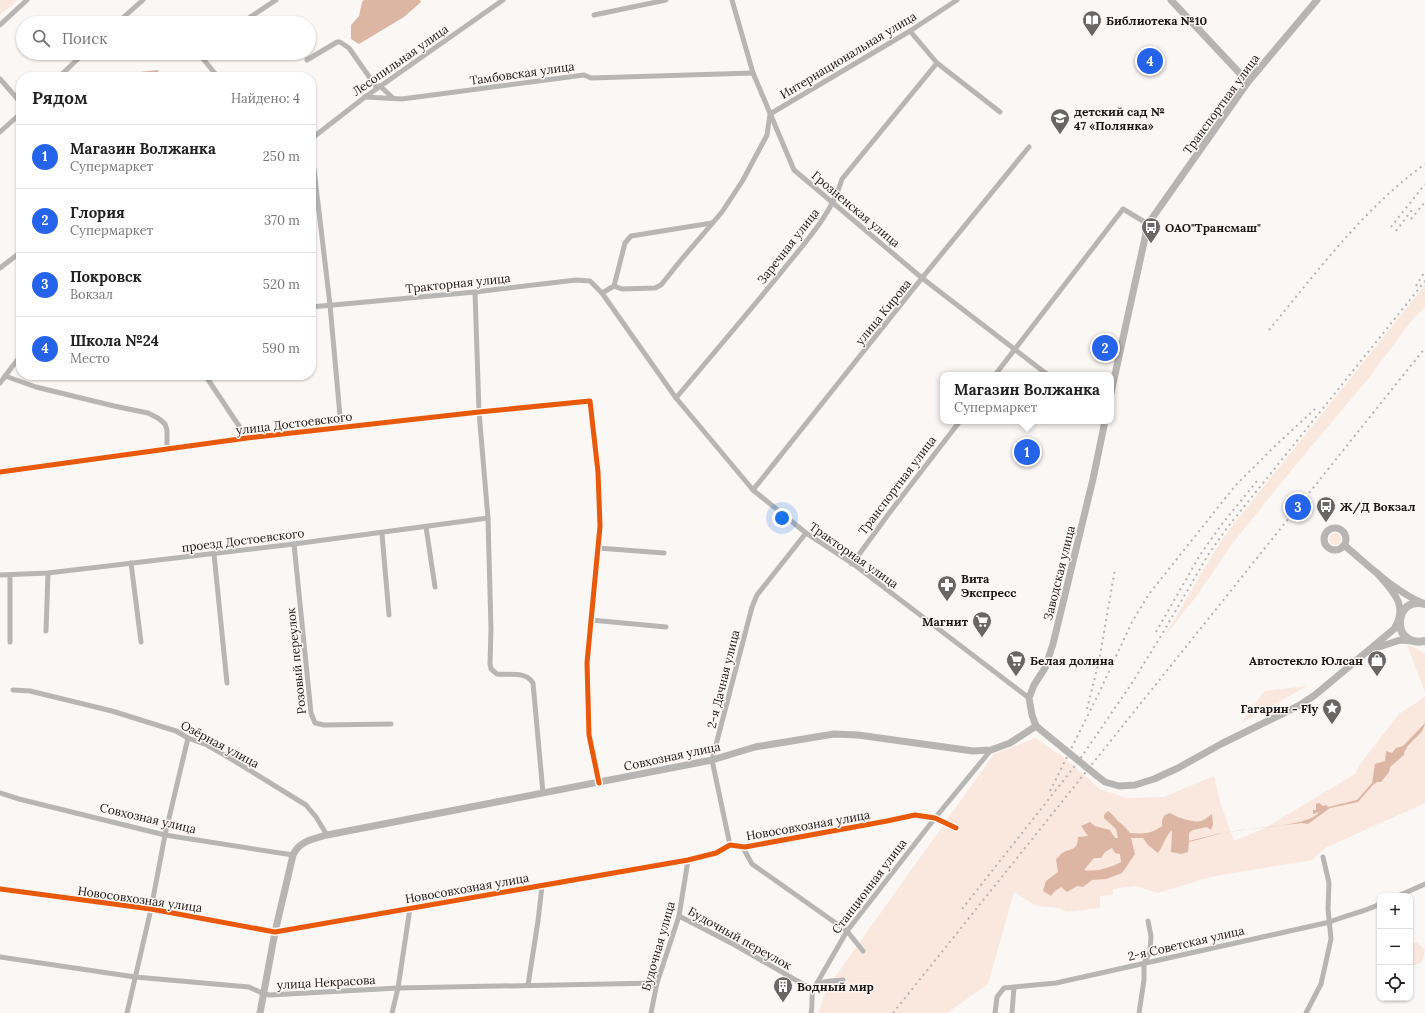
<!DOCTYPE html>
<html lang="ru">
<head>
<meta charset="utf-8">
<style>
	:root { --surface:#fff; --page:#f2f2f2; --text:#222; --muted:#767676; --line:#e0e0e0; --accent:#2563eb }
	body { margin:0; font-family:Lora,serif; background:var(--page); color:var(--text) }
	.controls { position:absolute; right:12px; bottom:12px; display:grid; overflow:hidden; border-radius:8px; box-shadow:0 1px 3px #0004 }
	.controls button { width:36px; height:36px; display:grid; place-items:center; padding:0; border:0; border-bottom:1px solid var(--line); background:var(--surface); color:var(--text); font:20px sans-serif }
	.you { position:absolute; left:782px; top:518px; width:14px; height:14px; margin:-10px; border:3px solid #fff; border-radius:50%; background:#1a73e8; box-shadow:0 0 0 6px #1a73e833 }
	.badge { display:grid; place-items:center; width:26px; height:26px; border-radius:50%; background:var(--accent); color:#fff; font-size:13px; font-weight:700 }
	.pin { position:absolute; translate:-50% -50%; border:2px solid #fff; box-shadow:0 1px 4px #0006 }
	.popup { position:absolute; left:940px; top:372px; width:174px; height:52px; box-sizing:border-box; display:grid; place-content:center; border-radius:8px; background:var(--surface); filter:drop-shadow(0 1px 3px #0005); font-size:13px; white-space:nowrap; color:var(--muted) }
	.popup b { font-size:15px; color:var(--text) }
	.popup::after { content:''; position:absolute; left:50%; top:100%; margin-left:-8px; border:8px solid transparent; border-top-color:var(--surface) }
	.list { margin:0; padding:0; list-style:none }
	h2 { display:flex; justify-content:space-between; align-items:center; height:52px; margin:0; padding:0 16px; font-size:17px }
	h2 small { font-size:13px; font-weight:400; color:var(--muted) }
	.list li { display:grid; grid-template-columns:26px 1fr auto; gap:12px; align-items:center; box-sizing:border-box; height:64px; padding:0 16px; border-top:1px solid var(--line) }
	.list b { display:block; font-size:15px; white-space:nowrap }
	.list p { margin:0; font-size:13px; white-space:nowrap; color:var(--muted) }
	.list em { font-size:13px; font-style:normal; color:var(--muted) }
	.icon { flex:none; width:22px; height:22px; fill:none; stroke:currentColor; stroke-width:2; stroke-linecap:round; stroke-linejoin:round }
	.map { position:relative; flex:none; width:1425px; height:1013px; overflow:hidden }
	.search { position:absolute; background:var(--surface); box-shadow:0 1px 3px #0004; left:16px; top:16px; width:300px; height:44px; display:flex; align-items:center; gap:10px; box-sizing:border-box; padding:0 14px; border-radius:22px; color:var(--muted); font-size:15px }
	.panel { position:absolute; background:var(--surface); box-shadow:0 1px 3px #0004; left:16px; top:72px; width:300px; height:308px; border-radius:16px }
	.map>svg:first-child { display:block }
	.green { fill:#fae7de }
	.water { fill:#dcb6a3; fill-rule:evenodd }
	.lines { fill:none; stroke-linecap:round; stroke-linejoin:round }
	.street { stroke:#b7b6b4; stroke-width:5 }
	.secondary { stroke:#b6b5b4; stroke-width:7 }
	.primary { stroke:#bab7b7; stroke-width:8 }
	.rail { stroke:#b5b3b3; stroke-width:2; stroke-dasharray:2 4; stroke-linecap:butt }
	.cycleway-casing { stroke:#fdf6f3; stroke-width:8 }
	.cycleway { stroke:#e8590c; stroke-width:5 }
	.labels { text-anchor:middle; dominant-baseline:central; stroke-width:3; stroke-linejoin:round; paint-order:stroke }
	.poi-label { font-size:12px; font-weight:bold; fill:#1a1817; stroke:#fdf6f3; text-anchor:start }
	.street-label { font-size:12px; fill:#1a1817; stroke:#fdf6f3 }
</style>
</head>
<body>
<div class="map">
<svg width="1425" height="1013" viewBox="0 0 1425 1013">
	<rect width="100%" height="100%" fill="#fbf7f5"/>
	<g class="green">
		<polygon points="0,0 18,0 0,15"/>
		<path d="M1425,285V307L1412,320L1368,379L1294,467L1232,544L1198,594L1161,641C1184,605 1204,565 1229,530Z"/>
		<circle cx="1335" cy="539" r="6"/>
		<polygon points="1407,645 1413,647 1425,654 1425,692"/>
		<polygon points="1307,686 1241,723 1264,691"/>
		<polygon points="1425,697 1425,803 1325,848 1312,860 1214,876 1158,893 1136,886 1113,889 1113,895 1100,896 1100,908 1066,912 1059,908 1037,906 1014,892 988,984 947,1013 818,1013 825,994 835,977 994,754 1035,738 1063,757 1100,789 1127,798 1164,797 1214,776 1220,802 1234,841 1265,828 1355,774 1360,764 1399,714"/>
		<path d="M1410,942L1418,943L1424,949L1425,946C1425,957 1423,967 1410,965Z"/>
	</g>
	<g class="water">
		<polygon points="364,0 420,0 421,2 404,17 359,44 351,39 351,25 359,16 362,2"/>
		<polygon points="158,70 159,77 135,77 140,72"/>
		<path d="M1425,723C1423,737 1406,741 1404,755L1390,767L1389,772L1381,782H1377L1373,785L1358,802L1330,808L1308,824L1302,823L1227,832L1189,842L1188,852L1181,854L1171,852L1172,830C1166,835 1163,846 1158,853L1148,845L1143,838H1131L1135,854L1122,873L1106,879L1092,880L1083,887L1077,886L1067,892L1061,887L1055,891L1051,896L1043,891L1046,881L1058,872L1056,859C1058,858 1059,856 1061,854C1069,847 1078,853 1078,837L1088,836L1081,826L1090,822L1095,826L1110,830L1115,838H1118L1116,829L1104,818V815L1108,811C1113,814 1115,818 1118,821C1123,825 1126,828 1130,833C1143,834 1151,834 1162,826V820L1165,815L1170,813C1176,817 1193,823 1201,821C1205,820 1209,816 1212,814L1213,825L1211,830L1207,827L1193,830L1189,833V841C1202,838 1215,834 1228,832C1247,828 1309,827 1319,812L1313,814V810H1316V804L1319,803L1323,806L1326,805L1328,807L1357,800L1372,783L1375,764L1385,761L1386,751L1392,753L1396,748L1403,746ZM1112,848L1115,853L1120,854L1121,862C1109,868 1098,872 1084,870L1094,858H1101L1105,852Z"/>
	</g>
	<g class="lines">
		<g class="street">
			<polyline points="732,0 753,73 794,170 922,278 1048,375"/>
			<polyline points="594,15 666,0"/>
			<polyline points="117,23 143,0"/>
			<polyline points="241,23 276,0"/>
			<polyline points="0,25 27,0"/>
			<polyline points="910,31 937,63 1000,112"/>
			<polyline points="199,53 199,54 218,77"/>
			<polyline points="307,60 337,42 340,42 349,48 377,88"/>
			<polyline points="59,77 84,53"/>
			<polyline points="0,79 21,103"/>
			<polyline points="380,86 393,98"/>
			<polyline points="365,97 402,99 584,75 591,78 753,73"/>
			<polyline points="0,132 21,113"/>
			<polyline points="311,139 365,97 503,0"/>
			<polyline points="311,163 314,169 330,305 341,427"/>
			<polyline points="0,268 21,252"/>
			<polyline points="614,286 625,243 631,236 712,223"/>
			<path d="M475,292L479,412L488,518L491,629L490,664L491,669L497,674C509,675 526,671 533,683L543,793"/>
			<polyline points="602,293 614,286 622,289 655,288 661,285 681,260 722,212 743,180 767,135 770,114 910,31 957,0"/>
			<polyline points="311,307 475,292 576,280 590,281 602,293 676,398 753,490 806,533 856,566 1029,698"/>
			<polyline points="205,375 247,438"/>
			<polyline points="995,375 1123,209 1148,224"/>
			<polyline points="5,376 36,387 114,406 148,413 158,418 165,424 167,430 167,449"/>
			<polyline points="0,383 21,355"/>
			<path d="M676,398C712,355 748,313 783,270C806,241 832,214 842,179L937,63"/>
			<polyline points="0,472 247,438 479,412 590,401 598,472 600,526 587,663 589,735 599,783"/>
			<polyline points="753,490 922,278 1029,147"/>
			<polyline points="426,527 435,587"/>
			<polyline points="382,534 389,615"/>
			<polyline points="294,544 311,713 315,723 324,725 391,724"/>
			<polyline points="598,548 664,553"/>
			<polyline points="214,554 227,683"/>
			<polyline points="131,563 141,642"/>
			<polyline points="852,564 890,512 960,421"/>
			<polyline points="0,575 48,573 294,544 488,518"/>
			<polyline points="591,620 666,627"/>
			<polyline points="46,631 48,573"/>
			<polyline points="10,642 10,575"/>
			<polyline points="13,690 30,691 112,711 176,731 188,738 207,745 228,757 306,805 316,817 327,835"/>
			<polyline points="0,793 19,799 165,835 293,855"/>
			<polyline points="730,845 712,760 752,607 757,595 806,533"/>
			<polyline points="742,846 752,864 847,931 863,951"/>
			<polyline points="0,889 151,909 275,932 688,860 716,853 730,845 745,847 887,821 915,815 935,818 956,828"/>
			<polyline points="1398,896 1425,884"/>
			<polyline points="679,916 733,944 813,990 847,931 935,818 991,750"/>
			<polyline points="0,957 135,977 249,987 264,994 270,995 398,988 657,983"/>
			<polyline points="528,985 538,921 542,886"/>
			<polyline points="127,1013 151,909 165,835 188,738"/>
			<polyline points="392,1013 398,988 410,908"/>
			<polyline points="651,1013 657,983 679,916 688,860"/>
			<path d="M811,1013C813,1005 811,998 813,990C816,980 834,981 843,980"/>
			<path d="M995,1013L997,997L1004,988L1056,983L1330,922C1347,915 1364,912 1380,904"/>
			<polyline points="1012,1013 1014,987"/>
			<polyline points="1139,1013 1144,980 1144,963 1150,952 1151,936 1148,921"/>
			<polyline points="1306,1013 1321,984 1331,939 1328,909 1329,883 1323,857"/>
		</g>
		<g class="secondary">
			<polyline points="1171,0 1248,82"/>
			<polyline points="1111,393 1148,224 1248,82 1317,0"/>
			<circle cx="1335" cy="539" r="11"/>
			<path d="M1344,545C1369,566 1393,590 1422,603"/>
			<polyline points="1376,648 1400,640 1413,641"/>
			<path d="M1036,726L1096,775L1105,782L1119,786L1135,785L1154,779L1178,768L1221,744L1300,705L1315,695L1394,629C1409,605 1393,592 1377,573"/>
			<polyline points="1036,726 1032,715 1029,698 1034,685 1045,668 1053,644 1093,479 1105,421"/>
			<path d="M260,1013L275,932L293,855C299,841 313,839 327,835L712,760L755,747L834,734L858,735L973,751L991,750L1010,743L1036,726"/>
		</g>
		<path class="primary" d="M1425,604C1393,595 1390,648 1425,641"/>
		<g class="rail">
			<polyline points="1411,219 1425,202"/>
			<polyline points="1391,227 1425,184"/>
			<polyline points="1396,231 1412,210"/>
			<polyline points="1416,286 1425,271"/>
			<path d="M1269,330C1316,273 1364,208 1425,164"/>
			<polyline points="1156,632 1200,555 1222,524 1257,481"/>
			<polyline points="1087,709 1099,661 1115,569"/>
			<polyline points="1050,791 1097,697 1132,622 1149,594 1235,486 1275,446 1315,409"/>
			<polyline points="962,909 1078,762 1130,686 1161,636 1208,555 1227,528 1425,281"/>
			<polyline points="893,1013 1425,348"/>
		</g>
		<g class="cycleway-casing">
			<g id="cycleway">
				<polyline points="0,472 247,438 479,412 590,401 598,472 600,526 587,663 589,735 599,783"/>
				<polyline points="0,889 151,909 275,932 688,860 716,853 730,845 745,847 887,821 915,815 935,818 956,828"/>
			</g>
		</g>
		<use href="#cycleway" class="cycleway"/>
	</g>
	<defs>
		<g id="library-pin" transform="scale(1)"><path d="M0 17L-7.5 6A9.5 9.5 0 1 1 7.5 6Z" fill="#696665" stroke="#fdf6f3"/><path d="M-6-4Q-3-5.5-.7-3.5V5Q-3 3-6 4ZM6-4Q3-5.5 .7-3.5V5Q3 3 6 4Z" fill="#fff"/></g>
		<g id="school-pin" transform="scale(1)"><path d="M0 17L-7.5 6A9.5 9.5 0 1 1 7.5 6Z" fill="#696665" stroke="#fdf6f3"/><path d="M0-5L7-2L0 1L-7-2ZM-4 1L0 2.5L4 1V4Q0 6-4 4Z" fill="#fff"/></g>
		<g id="bus-pin" transform="scale(1)"><path d="M0 17L-7.5 6A9.5 9.5 0 1 1 7.5 6Z" fill="#696665" stroke="#fdf6f3"/><path d="M-5-6H5V4H4V6H2V4H-2V6H-4V4H-5ZM-3.5-4V0h7V-4ZM-3.5 1.2v1.5H-2V1.2ZM2 1.2v1.5H3.5V1.2Z" fill="#fff"/></g>
		<g id="pharmacy-pin" transform="scale(1)"><path d="M0 17L-7.5 6A9.5 9.5 0 1 1 7.5 6Z" fill="#696665" stroke="#fdf6f3"/><path d="M-2-6h4v4h4v4h-4v4h-4v-4h-4v-4h4Z" fill="#fff"/></g>
		<g id="supermarket-pin" transform="scale(1)"><path d="M0 17L-7.5 6A9.5 9.5 0 1 1 7.5 6Z" fill="#696665" stroke="#fdf6f3"/><path d="M-6-5.5h2.5l.6 2H6L4.5 2H-2.5L-4.4-4H-6ZM-1.5 3.2a1.3 1.3 0 1 0 .1 0ZM3 3.2a1.3 1.3 0 1 0 .1 0Z" fill="#fff"/></g>
		<g id="shop-pin" transform="scale(1)"><path d="M0 17L-7.5 6A9.5 9.5 0 1 1 7.5 6Z" fill="#696665" stroke="#fdf6f3"/><path d="M-5-2.5h2.3a2.7 3.5 0 0 1 5.4 0H5L5.5 6h-11ZM-1.5-2.5h3a1.5 2.3 0 0 0-3 0Z" fill="#fff"/></g>
		<g id="sight-pin" transform="scale(1)"><path d="M0 17L-7.5 6A9.5 9.5 0 1 1 7.5 6Z" fill="#696665" stroke="#fdf6f3"/><path d="M0-6L1.8-2.2L6-1.7L2.9 1.2L3.7 5.4L0 3.3L-3.7 5.4L-2.9 1.2L-6-1.7L-1.8-2.2Z" fill="#fff"/></g>
		<g id="building-pin" transform="scale(1)"><path d="M0 17L-7.5 6A9.5 9.5 0 1 1 7.5 6Z" fill="#696665" stroke="#fdf6f3"/><path d="M-4-6H4V6H1V3H-1V6H-4ZM-2.5-4.3h1.7v1.8h-1.7ZM.8-4.3h1.7v1.8H.8ZM-2.5-1h1.7V.8h-1.7ZM.8-1h1.7V.8H.8Z" fill="#fff"/></g>
	</defs>
	<g fill-rule="evenodd">
		<use href="#library-pin" x="1092" y="20"/>
		<use href="#school-pin" x="1060" y="118"/>
		<use href="#bus-pin" x="1151" y="227"/>
		<use href="#bus-pin" x="1326" y="506"/>
		<use href="#pharmacy-pin" x="947" y="585"/>
		<use href="#supermarket-pin" x="982" y="621"/>
		<use href="#supermarket-pin" x="1016" y="660"/>
		<use href="#shop-pin" x="1377" y="660"/>
		<use href="#sight-pin" x="1332" y="708"/>
		<use href="#building-pin" x="783" y="986"/>
	</g>
	<g class="labels">
		<g class="poi-label">
			<text x="1106" y="20">Библиотека №10</text>
			<text x="1074" y="111">детский сад №<tspan x="1074" dy="14">47 «Полянка»</tspan></text>
			<text x="1165" y="227">ОАО"Трансмаш"</text>
			<text x="1340" y="506">Ж/Д Вокзал</text>
			<text x="961" y="578">Вита<tspan x="961" dy="14">Экспресс</tspan></text>
			<text x="968" y="621" text-anchor="end">Магнит</text>
			<text x="1030" y="660">Белая долина</text>
			<text x="1363" y="660" text-anchor="end">Автостекло Юлсан</text>
			<text x="1318" y="708" text-anchor="end">Гагарин - Fly</text>
			<text x="797" y="986">Водный мир</text>
		</g>
		<g class="street-label">
			<text transform="translate(848 55) rotate(-31)">Интернациональная улица</text>
			<text transform="translate(400 60) rotate(-35)">Лесопильная улица</text>
			<text transform="translate(522 73) rotate(-8)">Тамбовская улица</text>
			<text transform="translate(1221 104) rotate(-54)">Транспортная улица</text>
			<text transform="translate(856 209) rotate(40)">Грозненская улица</text>
			<text transform="translate(788 246) rotate(-52)">Заречная улица</text>
			<text transform="translate(458 283) rotate(-6)">Тракторная улица</text>
			<text transform="translate(883 312) rotate(-51)">улица Кирова</text>
			<text transform="translate(294 423) rotate(-7)">улица Достоевского</text>
			<text transform="translate(897 485) rotate(-53)">Транспортная улица</text>
			<text transform="translate(243 540) rotate(-7)">проезд Достоевского</text>
			<text transform="translate(854 555) rotate(35)">Тракторная улица</text>
			<text transform="translate(1059 573) rotate(-76)">Заводская улица</text>
			<text transform="translate(296 661) rotate(-96)">Розовый переулок</text>
			<text transform="translate(723 679) rotate(-76)">2-я Дачная улица</text>
			<text transform="translate(220 744) rotate(28)">Озёрная улица</text>
			<text transform="translate(672 756) rotate(-12)">Совхозная улица</text>
			<text transform="translate(148 818) rotate(13)">Совхозная улица</text>
			<text transform="translate(808 825) rotate(-10)">Новосовхозная улица</text>
			<text transform="translate(869 886) rotate(-53)">Станционная улица</text>
			<text transform="translate(467 888) rotate(-10)">Новосовхозная улица</text>
			<text transform="translate(140 899) rotate(8)">Новосовхозная улица</text>
			<text transform="translate(740 938) rotate(29)">Будочный переулок</text>
			<text transform="translate(1186 943) rotate(-13)">2-я Советская улица</text>
			<text transform="translate(658 946) rotate(-74)">Будочная улица</text>
			<text transform="translate(326 982) rotate(-3)">улица Некрасова</text>
		</g>
	</g>
</svg>
<div class="controls">
<button>+</button>
<button>−</button>
<button><svg class="icon" aria-label="locate" viewBox="0 0 24 24"><circle cx="12" cy="12" r="6"/><path d="M12 2v4M12 18v4M2 12h4M18 12h4"/></svg></button>
</div>
<div class="you"></div>
<div class="pin badge" style="left:1027px;top:452px">1</div>
<div class="popup"><b>Магазин Волжанка</b>Супермаркет</div>
<div class="pin badge" style="left:1105px;top:348px">2</div>
<div class="pin badge" style="left:1298px;top:507px">3</div>
<div class="pin badge" style="left:1150px;top:61px">4</div>
<div class="search"><svg class="icon" aria-label="search" viewBox="0 0 24 24"><circle cx="10" cy="10" r="6"/><path d="M15 15l6 6"/></svg>Поиск</div>
<section class="panel">
<h2>Рядом<small>Найдено: 4</small></h2>
<ul class="list">
<li><span class="badge">1</span><div><b>Магазин Волжанка</b><p>Супермаркет</p></div><em>250 m</em></li>
<li><span class="badge">2</span><div><b>Глория</b><p>Супермаркет</p></div><em>370 m</em></li>
<li><span class="badge">3</span><div><b>Покровск</b><p>Вокзал</p></div><em>520 m</em></li>
<li><span class="badge">4</span><div><b>Школа №24</b><p>Место</p></div><em>590 m</em></li>
</ul>
</section>
</div>
</body>
</html>
